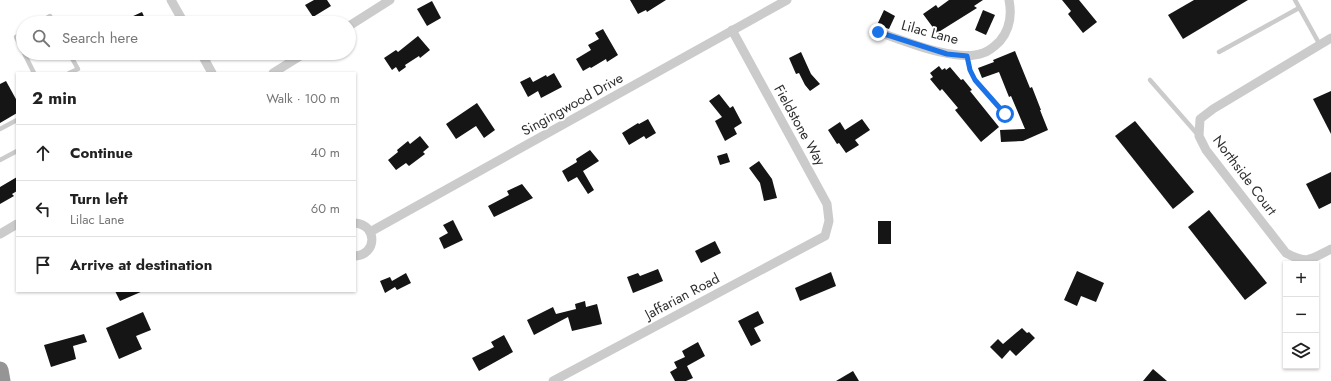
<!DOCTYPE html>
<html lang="en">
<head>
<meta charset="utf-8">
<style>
	:root { --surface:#fff; --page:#f2f2f2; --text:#222; --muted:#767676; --line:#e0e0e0 }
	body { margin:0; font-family:Jost,sans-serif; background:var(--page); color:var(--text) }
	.controls { position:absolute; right:12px; bottom:12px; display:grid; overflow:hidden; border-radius:0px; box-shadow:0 1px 3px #0004 }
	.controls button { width:36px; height:36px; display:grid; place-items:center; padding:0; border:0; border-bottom:1px solid var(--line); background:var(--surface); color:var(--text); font:20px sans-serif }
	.stop { position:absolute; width:12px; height:12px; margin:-9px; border:3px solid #1a73e8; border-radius:50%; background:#fff }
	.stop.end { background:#1a73e8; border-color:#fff; box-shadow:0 1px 4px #0008 }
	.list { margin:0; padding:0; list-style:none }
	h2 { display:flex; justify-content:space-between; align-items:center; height:52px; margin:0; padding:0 16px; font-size:17px }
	h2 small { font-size:13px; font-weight:400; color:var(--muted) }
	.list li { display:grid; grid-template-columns:26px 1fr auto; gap:12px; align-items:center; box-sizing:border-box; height:56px; padding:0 16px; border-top:1px solid var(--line) }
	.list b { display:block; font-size:15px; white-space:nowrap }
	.list p { margin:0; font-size:13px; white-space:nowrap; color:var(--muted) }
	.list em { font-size:13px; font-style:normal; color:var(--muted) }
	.icon { flex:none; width:22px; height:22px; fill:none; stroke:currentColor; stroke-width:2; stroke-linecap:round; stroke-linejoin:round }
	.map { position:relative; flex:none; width:1331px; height:381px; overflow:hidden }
	.search { position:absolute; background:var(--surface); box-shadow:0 1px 3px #0004; left:16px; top:16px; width:340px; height:44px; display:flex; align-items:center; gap:10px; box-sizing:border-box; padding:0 14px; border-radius:22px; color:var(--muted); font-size:15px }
	.panel { position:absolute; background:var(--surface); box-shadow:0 1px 3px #0004; left:16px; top:72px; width:340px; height:220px; border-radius:0px }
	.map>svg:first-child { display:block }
	.building { fill:#151515 }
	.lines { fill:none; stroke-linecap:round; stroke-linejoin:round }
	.lane { stroke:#cbcbcb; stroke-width:4.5 }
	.street { stroke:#cbcbcb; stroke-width:9 }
	.highway { stroke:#959595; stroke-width:17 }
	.route { stroke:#1a73e8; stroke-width:5 }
	.labels { text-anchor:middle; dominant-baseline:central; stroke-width:4; stroke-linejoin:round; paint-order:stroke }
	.street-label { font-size:14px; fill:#2e2e2e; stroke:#fff }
</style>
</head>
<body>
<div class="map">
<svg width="1331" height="381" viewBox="0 0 1331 381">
	<rect width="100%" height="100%" fill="#fff"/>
	<g class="building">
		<polygon points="314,0 327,0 331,6 313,17 305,5"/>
		<polygon points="630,0 666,0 647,12 646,10 638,14"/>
		<polygon points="949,0 983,0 974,6 977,8 937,33 923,14 936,5 938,8"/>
		<polygon points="1062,0 1079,0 1097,22 1083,33 1068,14 1071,11"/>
		<polygon points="1194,0 1248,0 1183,39 1168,15"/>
		<polygon points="432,1 441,18 427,26 417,9"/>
		<polygon points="884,10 895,16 889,29 877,25"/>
		<polygon points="983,10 995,15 986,35 975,30"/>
		<polygon points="142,12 147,23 118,23"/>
		<polygon points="603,29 618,55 607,62 606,59 591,68 590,67 583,71 576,59 591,50 588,45 599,39 595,33"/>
		<polygon points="418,36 430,50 420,58 419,56 405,65 406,67 399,72 396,67 392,70 384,58 396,50 398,52"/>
		<polygon points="1015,51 1030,88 1032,87 1041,110 1040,110 1048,130 1023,141 1001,142 1000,130 1025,129 1011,96 1009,97 999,72 982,78 978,68 994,62 993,60"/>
		<polygon points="801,52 811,74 820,84 810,91 805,85 799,73 796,74 789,58"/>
		<polygon points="939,66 942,70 945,68 946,70 950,67 961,80 963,79 972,90 970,91 999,127 981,142 955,110 958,108 942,89 940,91 930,79 933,77 930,73"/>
		<polygon points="554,73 562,87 541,98 538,91 528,97 520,82 530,77 533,82 546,75 547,77"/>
		<polygon points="6,81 17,101 17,113 0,123 0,84"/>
		<polygon points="1331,91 1331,134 1313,99"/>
		<polygon points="719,94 730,108 733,106 742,123 734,128 737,134 725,141 715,121 722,117 709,101"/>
		<polygon points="477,103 495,130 484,138 476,126 456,139 446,124"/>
		<polygon points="648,119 656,133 646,139 644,136 629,145 622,133 638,123 639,124"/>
		<polygon points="862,119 870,130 855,140 859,145 846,153 839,143 837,144 828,130 840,122 845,130"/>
		<polygon points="1135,121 1194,192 1173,209 1115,136"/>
		<polygon points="420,136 429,147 423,152 425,154 409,166 406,163 396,170 388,160 398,152 397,150 408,141 410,144"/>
		<polygon points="590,150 599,161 583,171 594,190 588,194 577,177 568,182 562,171 577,162 576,159"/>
		<polygon points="727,153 730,162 720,165 717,156"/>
		<polygon points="759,161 772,179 777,198 764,201 760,183 749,168"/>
		<polygon points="1331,172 1331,203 1319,209 1306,184"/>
		<polygon points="17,177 17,191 12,194 14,196 0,204 0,187"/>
		<polygon points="522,184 533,198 494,217 488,206 509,195 507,191"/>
		<polygon points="1209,210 1267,283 1245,300 1188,227"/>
		<polygon points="453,220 463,240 444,249 439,238 448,233 443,225"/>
		<rect x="878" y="221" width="13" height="23"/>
		<polygon points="715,241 721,253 701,263 695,251"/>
		<polygon points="658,269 663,281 633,293 627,277 638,273 640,276"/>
		<polygon points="1077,271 1104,283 1096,302 1081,296 1077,306 1064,300"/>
		<polygon points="831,272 836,286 800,301 795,288"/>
		<polygon points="406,273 411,283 397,290 395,287 385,293 380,281 390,277 392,281"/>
		<polygon points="115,291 143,291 120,301"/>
		<polygon points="585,301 586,307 597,304 602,324 572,331 568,317 534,335 527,320 553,307 556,314 576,309 575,304"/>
		<polygon points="758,311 764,323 754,328 761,341 751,346 738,321"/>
		<polygon points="143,312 151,330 136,336 142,349 119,359 106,328"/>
		<polygon points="1022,328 1027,333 1029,332 1035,338 1016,356 1010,350 1002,359 990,347 998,339 1003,344"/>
		<polygon points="84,334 87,342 73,346 76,359 51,367 44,345"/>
		<polygon points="504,335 513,352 479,371 472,358 494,347 491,342"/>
		<polygon points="698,342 705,356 687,366 693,378 686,381 675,381 670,372 677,368 674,362 685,357 682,351"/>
		<polygon points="1153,369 1167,381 1143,381"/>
		<polygon points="853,371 859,381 836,381"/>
	</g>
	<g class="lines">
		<g class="lane">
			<polyline points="1295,0 1320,45"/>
			<polyline points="39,23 50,16 53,23"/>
			<polyline points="23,33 16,37 23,51"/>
			<polyline points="1219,52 1299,8"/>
			<polyline points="24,53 34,73"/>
			<polyline points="69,53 78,69 69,73"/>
			<polyline points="967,56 970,70 975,80 1005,114"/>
			<polyline points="1150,80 1199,136"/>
			<polyline points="0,129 17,120"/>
			<polyline points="0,160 17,151"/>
		</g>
		<g class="street">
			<polyline points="171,0 184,23"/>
			<polyline points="349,26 390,0"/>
			<path d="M878,32C905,41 956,63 983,53C990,51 995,46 1000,41C1010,29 1012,15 1009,0"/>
			<path d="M1331,38L1213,109L1200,119L1199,136L1206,150L1286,253C1308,265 1311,259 1331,249"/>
			<polyline points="201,53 212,73"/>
			<polyline points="273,73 305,53"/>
			<path d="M355,223C378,225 377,255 355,256"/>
			<polyline points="370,232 787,0"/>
			<polyline points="0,234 17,224"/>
			<polyline points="553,381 825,236 829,221 827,204 732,30"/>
		</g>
		<polyline class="highway" points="0,370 2,381"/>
	</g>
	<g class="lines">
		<polyline class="route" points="878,32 947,54 967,56 970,70 975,80 1005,114"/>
	</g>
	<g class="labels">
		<g class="street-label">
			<text transform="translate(930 32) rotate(15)">Lilac Lane</text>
			<text transform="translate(572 104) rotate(-29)">Singingwood Drive</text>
			<text transform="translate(800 125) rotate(61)">Fieldstone Way</text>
			<text transform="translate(1245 175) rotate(53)">Northside Court</text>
			<text transform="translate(682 296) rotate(-28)">Jaffarian Road</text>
		</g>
	</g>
</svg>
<div class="controls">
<button>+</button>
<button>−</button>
<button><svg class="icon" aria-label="layers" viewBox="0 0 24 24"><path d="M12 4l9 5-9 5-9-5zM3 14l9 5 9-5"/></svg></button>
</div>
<div class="stop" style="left:1005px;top:114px"></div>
<div class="stop end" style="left:878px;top:32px"></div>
<div class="search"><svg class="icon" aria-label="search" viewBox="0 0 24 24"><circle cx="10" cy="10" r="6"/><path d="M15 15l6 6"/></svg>Search here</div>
<section class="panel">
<h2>2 min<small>Walk · 100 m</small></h2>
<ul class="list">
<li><svg class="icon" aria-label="ahead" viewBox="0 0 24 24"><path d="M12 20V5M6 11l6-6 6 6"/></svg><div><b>Continue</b></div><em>40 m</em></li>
<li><svg class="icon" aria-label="left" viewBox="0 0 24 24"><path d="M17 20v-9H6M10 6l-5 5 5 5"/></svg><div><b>Turn left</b><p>Lilac Lane</p></div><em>60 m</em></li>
<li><svg class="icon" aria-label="arrive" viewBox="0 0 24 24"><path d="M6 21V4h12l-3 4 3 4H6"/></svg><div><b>Arrive at destination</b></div></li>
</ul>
</section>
</div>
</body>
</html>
